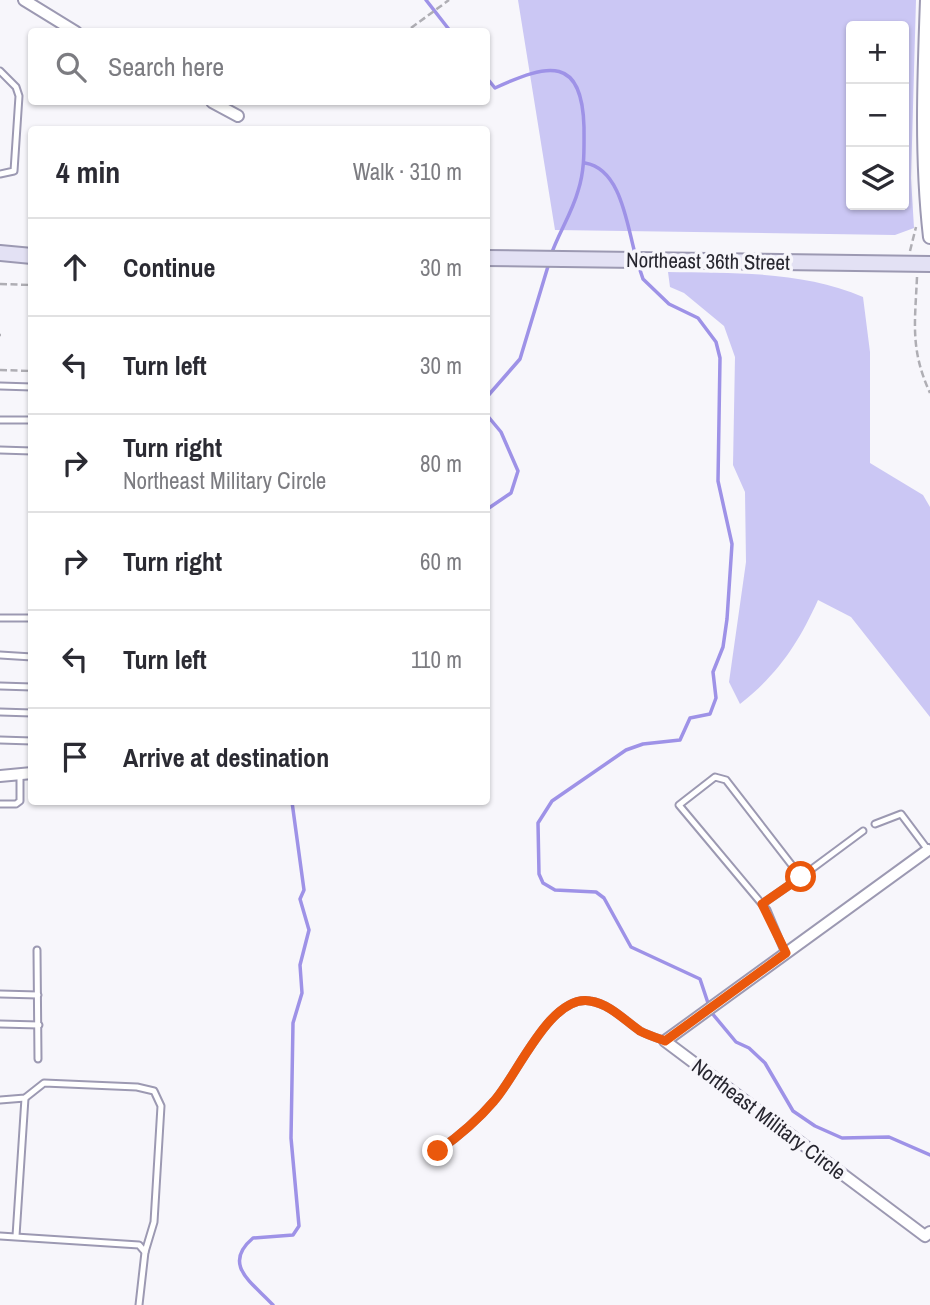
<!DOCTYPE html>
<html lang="en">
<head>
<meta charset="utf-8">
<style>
	:root { --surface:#fff; --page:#f7f7f7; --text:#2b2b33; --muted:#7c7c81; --line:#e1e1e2 }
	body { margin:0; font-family:"Archivo Narrow",sans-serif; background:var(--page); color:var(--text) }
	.controls { position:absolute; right:21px; top:21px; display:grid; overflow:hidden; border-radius:7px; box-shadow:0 2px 5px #0004 }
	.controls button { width:63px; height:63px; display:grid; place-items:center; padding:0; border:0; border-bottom:2px solid var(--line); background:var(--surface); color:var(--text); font:35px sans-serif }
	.stop { position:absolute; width:21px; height:21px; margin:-16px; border:5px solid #ea580c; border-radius:50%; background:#fff }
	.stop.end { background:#ea580c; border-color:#fff; box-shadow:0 2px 7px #0008 }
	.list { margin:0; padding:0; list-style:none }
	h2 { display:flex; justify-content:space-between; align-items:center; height:91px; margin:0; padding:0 28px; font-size:30px }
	h2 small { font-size:23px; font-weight:400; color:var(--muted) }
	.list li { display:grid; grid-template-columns:46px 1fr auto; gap:21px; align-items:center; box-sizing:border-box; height:98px; padding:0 28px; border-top:2px solid var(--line) }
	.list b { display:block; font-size:26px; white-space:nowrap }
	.list p { margin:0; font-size:23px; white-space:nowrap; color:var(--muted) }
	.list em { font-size:23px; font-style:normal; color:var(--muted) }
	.icon { flex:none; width:38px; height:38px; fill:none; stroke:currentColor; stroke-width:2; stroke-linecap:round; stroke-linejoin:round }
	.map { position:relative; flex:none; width:930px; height:1305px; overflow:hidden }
	.search { position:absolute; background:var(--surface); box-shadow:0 2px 5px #0004; left:28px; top:28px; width:462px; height:77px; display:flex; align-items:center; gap:18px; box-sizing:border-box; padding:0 24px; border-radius:7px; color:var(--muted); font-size:26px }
	.panel { position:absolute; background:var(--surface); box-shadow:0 2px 5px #0004; left:28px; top:126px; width:462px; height:679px; border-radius:7px }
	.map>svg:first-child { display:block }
	.green { fill:#cbc7f4; fill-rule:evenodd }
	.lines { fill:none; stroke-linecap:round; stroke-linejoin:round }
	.stream { stroke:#9e92e7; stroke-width:3.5 }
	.service-casing { stroke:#9c99b2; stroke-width:9 }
	.minor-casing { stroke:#9c99b2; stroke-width:14 }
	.tertiary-casing { stroke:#9c99b2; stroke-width:16 }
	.secondary-casing { stroke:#9c99b2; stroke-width:18 }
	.path { stroke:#afaeb4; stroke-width:2.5; stroke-dasharray:7 3.5; stroke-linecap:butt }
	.service { stroke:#fff; stroke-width:5 }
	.minor { stroke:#fff; stroke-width:10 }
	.tertiary { stroke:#fff; stroke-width:12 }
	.secondary { stroke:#e3e1f4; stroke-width:14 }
	.route { stroke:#ea580c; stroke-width:9 }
	.labels { text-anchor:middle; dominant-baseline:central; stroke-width:7; stroke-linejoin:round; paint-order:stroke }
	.street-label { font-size:21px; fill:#27262f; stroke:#f7f6fb }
</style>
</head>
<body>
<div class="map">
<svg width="930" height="1305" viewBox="0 0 930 1305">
	<rect width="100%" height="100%" fill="#f7f6fb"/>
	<g class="green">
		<path d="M518,0H916L911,178L914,228L895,235L555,230ZM904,26V205H851V26Z"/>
		<path d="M668,272C732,273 804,271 863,297L870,352V463L923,495L930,507V717L851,617L818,600C798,644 778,674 740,704L729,682L746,562L745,492L733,465L735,357L724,326L684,293L670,287Z"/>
	</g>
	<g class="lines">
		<g class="stream">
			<polyline points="426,0 451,32"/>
			<path d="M486,77L495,88C549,63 582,56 584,127C584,149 585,170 578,191C572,213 558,234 551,255"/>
			<path d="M585,163C622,169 627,227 636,257"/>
			<polyline points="638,264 643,279 669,304 698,318 716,342 720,358 718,481 732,544 727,619 723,647 713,672 716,698 710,714 690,718 680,740 643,744 626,750 552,801 538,823 539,874 543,883 555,890 596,892 604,898 631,947 700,979 711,1012 736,1042 749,1048 765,1063 793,1111 815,1126 842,1138 889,1137 930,1155"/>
			<polyline points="486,398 520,359 549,263"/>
			<polyline points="486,414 501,432 518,471 511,493 486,510"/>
			<path d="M273,1305C253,1283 221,1265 253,1238L293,1235L299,1226L291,1138L293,1023L302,993L300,965L309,930L300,899L304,890L292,802"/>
		</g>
		<g class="service-casing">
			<g id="service">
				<polyline points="0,71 16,87 19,96 14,171 0,174"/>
				<polyline points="0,386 32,387"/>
				<polyline points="0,420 32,420"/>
				<polyline points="0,450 32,451"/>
				<polyline points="0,618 32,618"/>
				<polyline points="0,655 32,657"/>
				<polyline points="0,686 32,687"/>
				<polyline points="0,712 32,713"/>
				<polyline points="0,740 32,741"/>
				<polyline points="0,804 16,804 20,801 20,776"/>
				<polyline points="875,824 901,814 928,850"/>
				<polyline points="801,877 863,831"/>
				<polyline points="762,904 801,877 726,780 715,777 679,805 767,910 785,953"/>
				<polyline points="37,950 38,1059"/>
				<polyline points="0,994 38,995"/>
				<polyline points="0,1024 39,1025"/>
				<polyline points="0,1100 25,1098 44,1083 137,1087 154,1091 161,1106 154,1222 145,1252"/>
				<path d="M438,1151C459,1136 477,1121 494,1101C517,1076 550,994 590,1001C610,1004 624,1020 640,1031C648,1035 657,1038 665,1041"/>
				<polyline points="0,1236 139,1245 145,1252 139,1305"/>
				<polyline points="16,1236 25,1098"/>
			</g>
		</g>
		<g class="minor-casing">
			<g id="minor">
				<polyline points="24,0 76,32"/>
				<polyline points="212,102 238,116"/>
				<polyline points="0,776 32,773"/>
				<polyline points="928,850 665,1041 925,1236 930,1232"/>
			</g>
		</g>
		<g class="tertiary-casing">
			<path id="tertiary" d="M927,0C924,79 921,158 930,237"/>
		</g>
		<g class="secondary-casing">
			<g id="secondary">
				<polyline points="0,253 32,256"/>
				<polyline points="486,258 930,264"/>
			</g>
		</g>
		<g class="path">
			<polyline points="411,28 449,0"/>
			<polyline points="910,251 916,227"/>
			<path d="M917,277C915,323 910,349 930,393"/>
			<polyline points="0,284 32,285"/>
			<polyline points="0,335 1,335"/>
			<polyline points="0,370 32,371"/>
		</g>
		<use href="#service" class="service"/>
		<use href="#minor" class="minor"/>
		<use href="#tertiary" class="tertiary"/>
		<use href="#secondary" class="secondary"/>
	</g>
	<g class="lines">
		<path class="route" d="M438,1151C459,1136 477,1121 494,1101C517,1076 550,994 590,1001C610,1004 624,1020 640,1031C648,1035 657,1038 665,1041L786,953L762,904L801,877"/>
	</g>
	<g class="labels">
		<g class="street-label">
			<text transform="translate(708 261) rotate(1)">Northeast 36th Street</text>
			<text transform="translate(769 1119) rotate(37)">Northeast Military Circle</text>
		</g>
	</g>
</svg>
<div class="controls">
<button>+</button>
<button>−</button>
<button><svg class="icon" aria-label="layers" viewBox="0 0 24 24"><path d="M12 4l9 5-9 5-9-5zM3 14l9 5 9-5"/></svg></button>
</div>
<div class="stop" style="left:801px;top:877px"></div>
<div class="stop end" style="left:438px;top:1151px"></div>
<div class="search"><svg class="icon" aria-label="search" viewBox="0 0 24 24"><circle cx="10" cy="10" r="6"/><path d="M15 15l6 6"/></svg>Search here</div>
<section class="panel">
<h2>4 min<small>Walk · 310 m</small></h2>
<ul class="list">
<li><svg class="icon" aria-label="ahead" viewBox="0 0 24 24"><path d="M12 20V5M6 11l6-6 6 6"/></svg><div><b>Continue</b></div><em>30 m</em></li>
<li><svg class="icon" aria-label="left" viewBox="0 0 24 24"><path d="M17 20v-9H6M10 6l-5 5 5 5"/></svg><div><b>Turn left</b></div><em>30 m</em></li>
<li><svg class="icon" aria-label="right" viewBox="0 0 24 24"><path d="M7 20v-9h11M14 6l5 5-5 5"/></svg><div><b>Turn right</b><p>Northeast Military Circle</p></div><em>80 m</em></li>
<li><svg class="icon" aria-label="right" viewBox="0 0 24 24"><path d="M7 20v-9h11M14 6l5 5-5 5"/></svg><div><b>Turn right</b></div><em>60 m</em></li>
<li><svg class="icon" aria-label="left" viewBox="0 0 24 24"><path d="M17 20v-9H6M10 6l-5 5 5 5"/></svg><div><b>Turn left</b></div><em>110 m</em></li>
<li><svg class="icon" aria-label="arrive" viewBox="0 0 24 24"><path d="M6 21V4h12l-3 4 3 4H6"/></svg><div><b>Arrive at destination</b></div></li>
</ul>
</section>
</div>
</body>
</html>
